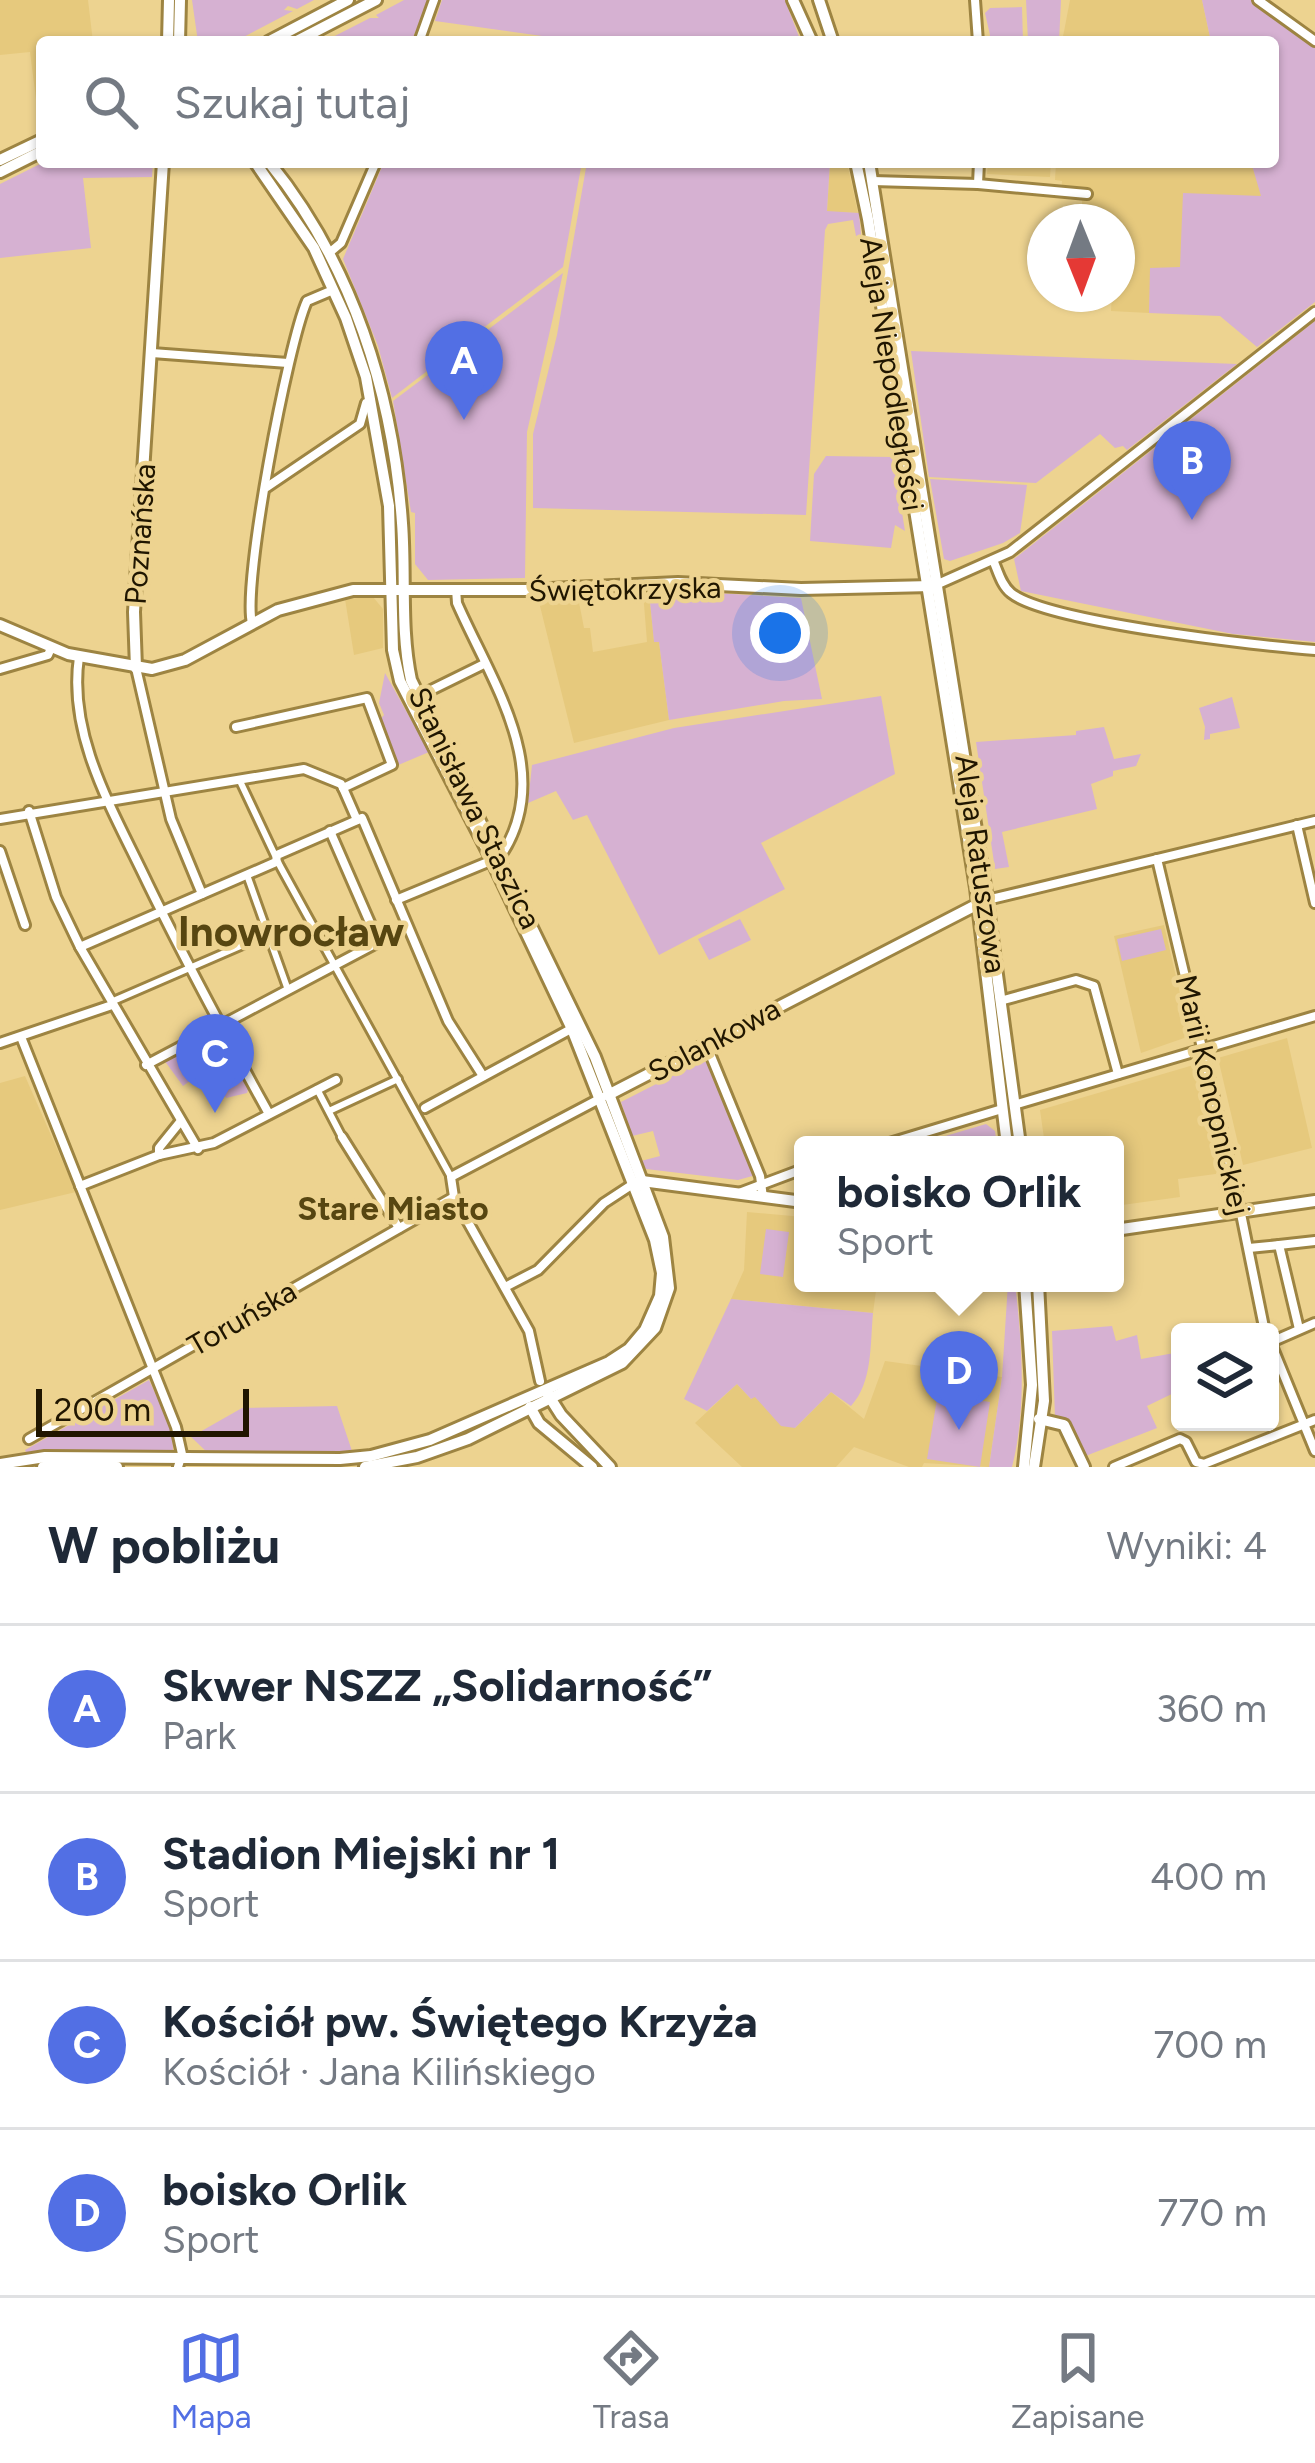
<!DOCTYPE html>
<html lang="pl">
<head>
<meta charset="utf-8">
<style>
	:root { --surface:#fff; --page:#f2f2f3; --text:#1f2937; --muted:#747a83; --line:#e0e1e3; --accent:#526fe4 }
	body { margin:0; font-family:Figtree,sans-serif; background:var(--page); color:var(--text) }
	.controls { position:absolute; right:36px; bottom:36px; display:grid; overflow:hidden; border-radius:12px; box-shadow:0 3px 9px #0004 }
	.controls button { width:108px; height:108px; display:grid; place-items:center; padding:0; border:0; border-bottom:3px solid var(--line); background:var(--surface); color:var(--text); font:60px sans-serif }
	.compass { position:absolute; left:1027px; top:204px; width:108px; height:108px; border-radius:50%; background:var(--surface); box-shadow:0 3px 9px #0004; rotate:179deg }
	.scale { position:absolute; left:36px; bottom:30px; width:213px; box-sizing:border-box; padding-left:12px; border:6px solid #201600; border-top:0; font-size:33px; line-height:42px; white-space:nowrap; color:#201600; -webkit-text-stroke:9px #edd390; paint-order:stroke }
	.you { position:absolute; left:780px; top:633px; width:42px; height:42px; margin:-30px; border:9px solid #fff; border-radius:50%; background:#1a73e8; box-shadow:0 0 0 18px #1a73e833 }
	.badge { display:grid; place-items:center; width:78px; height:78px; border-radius:50%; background:var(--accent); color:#fff; font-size:39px; font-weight:700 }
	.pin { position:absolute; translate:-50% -99px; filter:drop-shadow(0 3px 6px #0008) }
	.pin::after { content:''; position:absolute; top:63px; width:42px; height:36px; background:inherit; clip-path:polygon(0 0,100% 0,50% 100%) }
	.popup { position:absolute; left:794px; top:1136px; width:330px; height:156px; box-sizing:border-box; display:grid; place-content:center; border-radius:12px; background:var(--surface); filter:drop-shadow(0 3px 9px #0005); font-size:39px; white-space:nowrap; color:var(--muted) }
	.popup b { font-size:45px; color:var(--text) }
	.popup::after { content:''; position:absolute; left:50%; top:100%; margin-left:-24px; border:24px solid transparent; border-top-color:var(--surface) }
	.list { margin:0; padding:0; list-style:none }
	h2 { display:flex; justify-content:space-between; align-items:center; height:156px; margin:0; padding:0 48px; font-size:51px }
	h2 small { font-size:39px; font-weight:400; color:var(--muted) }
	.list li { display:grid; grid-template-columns:78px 1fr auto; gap:36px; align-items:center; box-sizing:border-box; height:168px; padding:0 48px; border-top:3px solid var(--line) }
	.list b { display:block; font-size:45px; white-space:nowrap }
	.list p { margin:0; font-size:39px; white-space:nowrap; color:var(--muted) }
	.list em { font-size:39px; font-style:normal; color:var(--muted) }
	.icon { flex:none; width:66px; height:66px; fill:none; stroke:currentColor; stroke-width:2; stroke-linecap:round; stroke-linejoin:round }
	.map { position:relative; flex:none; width:1315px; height:1467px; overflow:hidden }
	.search { position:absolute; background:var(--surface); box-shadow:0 3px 9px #0004; left:36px; right:36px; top:36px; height:132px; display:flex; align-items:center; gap:30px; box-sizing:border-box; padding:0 42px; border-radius:12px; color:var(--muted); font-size:45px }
	.sheet { height:828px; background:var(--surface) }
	nav { display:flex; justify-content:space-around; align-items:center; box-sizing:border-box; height:168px; border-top:3px solid var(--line); background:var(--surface); font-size:33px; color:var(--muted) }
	nav a { display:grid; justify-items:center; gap:6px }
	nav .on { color:var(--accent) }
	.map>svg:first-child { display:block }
	.built { fill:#e6c97d }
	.green { fill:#d6b1d2 }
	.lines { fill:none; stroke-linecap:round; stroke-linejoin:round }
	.pedestrian-casing { stroke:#9d8442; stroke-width:12 }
	.minor-casing { stroke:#9d8442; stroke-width:14 }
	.tertiary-casing { stroke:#9d8442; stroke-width:16 }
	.secondary-casing { stroke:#9d8442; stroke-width:16 }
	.pedestrian { stroke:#fff; stroke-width:6 }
	.minor { stroke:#fff; stroke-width:8 }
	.tertiary { stroke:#fff; stroke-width:10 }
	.secondary { stroke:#fff; stroke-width:10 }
	.labels { text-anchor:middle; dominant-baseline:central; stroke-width:9; stroke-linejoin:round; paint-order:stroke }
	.street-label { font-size:30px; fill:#201600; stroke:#edd390 }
	.neighbourhood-label { font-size:33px; font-weight:bold; fill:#574611; stroke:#edd390 }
	.district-label { font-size:42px; font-weight:bold; fill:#574611; stroke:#edd390 }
</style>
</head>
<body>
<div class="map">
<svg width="1315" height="1467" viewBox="0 0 1315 1467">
	<rect width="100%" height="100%" fill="#edd390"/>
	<g class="built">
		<polygon points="0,0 88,0 93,42 42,42 40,130 30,52 0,55"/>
		<polygon points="1070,0 1202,0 1211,42 1062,42"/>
		<polygon points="830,162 842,162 844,168 848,167 858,213 827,212"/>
		<polygon points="988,162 1051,162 1050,177 987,174"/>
		<polygon points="1056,162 1251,162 1262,196 1180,268 1151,268 1149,313 1111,311 1112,294 1117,294 1117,222 1082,222 1082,197 1061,196 1062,181 1055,180"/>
		<polygon points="643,592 649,592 654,641 659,642 669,720 574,743 538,598 578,597 584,628 590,628 593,652 647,642"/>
		<polygon points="373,597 383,609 383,648 354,655 345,599"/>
		<polygon points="1164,925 1190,1036 1141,1053 1114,936"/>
		<polygon points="1287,1038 1312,1148 1243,1165 1218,1058"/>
		<polygon points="1197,1064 1223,1173 1178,1179 1180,1197 1115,1206 1115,1145 1045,1145 1040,1110"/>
		<polygon points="25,1076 76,1192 0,1210 0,1083"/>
		<polygon points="747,1212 803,1217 803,1283 877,1283 873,1313 731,1299 744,1270"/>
		<polygon points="885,1361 1002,1377 989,1467 924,1463 922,1467 909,1467 854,1447 836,1467 742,1467 695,1423 737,1384 751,1399 754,1396 795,1428 831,1392 864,1419"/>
	</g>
	<g class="green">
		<polygon points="192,0 314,0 297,9 288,6 284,10 293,11 234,42 198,42"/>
		<polygon points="404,0 429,0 411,42 323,42 370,18 379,18 376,15"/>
		<polygon points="442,0 785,0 801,42 585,42 435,21"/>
		<polygon points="1026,0 1061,0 1059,42 1028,41"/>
		<polygon points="1202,0 1252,0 1315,45 1315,302 1257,347 1220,316 1149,313 1150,268 1180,267 1183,193 1261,196 1251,162 1273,162 1273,42 1211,42"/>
		<polygon points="1022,7 1023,42 988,42 990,35 985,13 990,8"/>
		<polygon points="44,162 153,162 152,177 83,178 91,248 0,258 0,184"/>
		<polygon points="384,162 582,162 563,267 392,398 378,346 343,259"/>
		<polygon points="587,162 830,162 827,211 859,213 861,235 856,236 853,220 828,224 825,230 806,515 533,508 533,434 557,335"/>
		<polygon points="563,273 527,432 525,578 428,580 415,564 415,513 411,512 393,401"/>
		<polygon points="1315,321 1315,642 1233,634 1021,591 1014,559"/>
		<polygon points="911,351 1237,364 1127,450 1123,446 1115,448 1100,434 1036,483 929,477"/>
		<polygon points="826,456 893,457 905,531 895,525 891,548 810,541 814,474"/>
		<polygon points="930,479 1027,485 1020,533 1003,543 950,561 944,559"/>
		<polygon points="680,591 801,598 822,699 784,701 669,720 659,642 654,642 649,592"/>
		<polygon points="385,673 429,752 396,766 380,720 384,715 379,703"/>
		<polygon points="881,696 895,774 761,843 785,889 659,955 587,815 573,820 556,791 528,803 532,765 674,728"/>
		<polygon points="1232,697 1240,728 1210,734 1210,739 1204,740 1205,727 1199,708"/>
		<polygon points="1104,727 1114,759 1141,754 1136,766 1113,771 1113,776 1091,784 1097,809 1002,832 1009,867 995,869 976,742 1076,735 1076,731"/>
		<polygon points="740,919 751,940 709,960 698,939"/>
		<polygon points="1161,929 1166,950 1122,961 1117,939"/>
		<polygon points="215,1033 222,1038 249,1086 247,1093 226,1098 216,1080 200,1074 183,1086 164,1060"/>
		<polygon points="707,1058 756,1175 738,1180 646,1169 641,1161 660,1156 653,1131 632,1136 621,1102"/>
		<polygon points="986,1124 995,1131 997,1145 915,1145"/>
		<polygon points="766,1229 789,1232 783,1277 760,1274"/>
		<path d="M1008,1283H1015C1022,1342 1027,1409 1012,1467H989L1002,1377Z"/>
		<path d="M731,1299L873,1313C870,1344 873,1382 851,1406L831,1392L795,1428L781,1426L755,1397L751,1399L737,1384L707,1411L684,1399Z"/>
		<polygon points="1112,1326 1116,1341 1137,1335 1141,1359 1180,1352 1180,1390 1147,1406 1157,1428 1083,1457 1055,1418 1052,1331"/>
		<polygon points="149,1380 172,1429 173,1450 27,1454 25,1450"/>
		<polygon points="938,1393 990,1402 980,1467 927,1459"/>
		<polygon points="337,1406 353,1454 209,1454 189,1435 198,1433 242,1408"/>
	</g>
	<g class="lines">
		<g class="pedestrian-casing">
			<g id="pedestrian">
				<polyline points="239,779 280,866 451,1177"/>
				<polyline points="247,875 288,990"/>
				<polyline points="111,1002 268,934"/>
				<polyline points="317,1089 342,1137"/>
				<polyline points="329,1111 398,1079"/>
			</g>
		</g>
		<g class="minor-casing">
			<g id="minor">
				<polyline points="975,0 978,42"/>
				<polyline points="1258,0 1315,41"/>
				<polyline points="419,42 434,0"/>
				<polyline points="873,181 978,184 1087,194"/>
				<polyline points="978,184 979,162"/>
				<polyline points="329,253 341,243 376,162"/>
				<polyline points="152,353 288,363"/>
				<polyline points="267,487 360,424 366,403"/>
				<path d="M993,560C998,571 1001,585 1011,593C1046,622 1261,646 1315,650"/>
				<polyline points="938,584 1010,552 1315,312"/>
				<path d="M252,623C242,584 288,343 307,301L333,290"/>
				<path d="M79,657C67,737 115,814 148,884C186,962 227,1038 269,1114"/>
				<polyline points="136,668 171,819 202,894"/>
				<polyline points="0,669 48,655 51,648"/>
				<polyline points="423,694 484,664"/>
				<polyline points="236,727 367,698 392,765 343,788"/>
				<polyline points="343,788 357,820"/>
				<polyline points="29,811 56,897 80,947 198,1149"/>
				<polyline points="0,819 304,769 341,784 343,788"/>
				<polyline points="1297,825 1315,903"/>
				<polyline points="330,831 378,941"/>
				<polyline points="0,851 25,925"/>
				<polyline points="1157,859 1238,1199 1265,1332"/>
				<path d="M396,900L500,857C557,773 492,683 457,603L456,589"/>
				<polyline points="987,900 1315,821"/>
				<polyline points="80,947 276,862 277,855 362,818 448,1021 483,1076"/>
				<polyline points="1000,1001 1076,980 1094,986 1118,1074"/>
				<polyline points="21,1037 176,1427 182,1454 178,1467"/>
				<polyline points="0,1043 112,1005"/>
				<polyline points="706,1044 760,1176 763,1197"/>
				<polyline points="146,1065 407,927"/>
				<polyline points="1014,1105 1315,1016"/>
				<polyline points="425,1108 571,1029"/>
				<polyline points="342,1137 399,1228"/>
				<polyline points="883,1145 1002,1109"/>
				<polyline points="159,1155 159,1148 180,1122"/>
				<polyline points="80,1186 159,1155 214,1143 336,1080"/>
				<polyline points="739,1193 803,1169"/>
				<polyline points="1279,1245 1315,1241"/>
				<polyline points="1249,1248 1279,1245 1299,1329"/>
				<polyline points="505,1287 538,1270 604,1203 633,1184"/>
				<polyline points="1270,1341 1315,1451"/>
				<polyline points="1271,1342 1315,1323"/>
				<polyline points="540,1381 529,1331 454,1197 451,1177 603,1097"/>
				<polyline points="29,1439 454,1197"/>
				<polyline points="1114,1467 1180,1439 1186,1442 1196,1462 1204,1464 1315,1420"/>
			</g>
		</g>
		<g class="tertiary-casing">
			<g id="tertiary">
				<polyline points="793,0 812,42"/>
				<polyline points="819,0 833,42"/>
				<polyline points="268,42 348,0"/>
				<polyline points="295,42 376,0"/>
				<polyline points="0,160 42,140"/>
				<polyline points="856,162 868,219 976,888 1007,1145"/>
				<polyline points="869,162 985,886 1020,1145"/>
				<polyline points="0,172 42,151"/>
				<polyline points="0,625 68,654 152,669 185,660 278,610 353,590 529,590 678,583 801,589 932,586"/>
				<polyline points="136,668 134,612 163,162"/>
				<polyline points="610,1094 978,904"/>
				<polyline points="634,1184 642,1181 803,1202"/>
				<polyline points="1115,1230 1315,1201"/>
				<polyline points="1039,1419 1064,1425 1084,1467"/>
				<polyline points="1024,1467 1032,1385 1025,1283"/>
				<polyline points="1034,1467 1044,1401 1038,1283"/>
			</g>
		</g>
		<g class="secondary-casing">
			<g id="secondary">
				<polyline points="168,42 169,0"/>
				<polyline points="179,42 180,0"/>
				<path d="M269,162C352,264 393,393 402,523C406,575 400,629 411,680L595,1057L663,1237L669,1288L655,1328L622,1363L468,1439L417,1457L365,1467"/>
				<polyline points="547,1393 561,1415 610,1467"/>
				<polyline points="530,1407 539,1423 592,1467"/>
				<polyline points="0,1464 45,1457 340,1459 371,1456 430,1440 609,1362 629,1349 645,1330 660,1296 662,1273 655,1240 572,1029 488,852 400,681 393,650 389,506 366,377 346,318 314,248 255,162"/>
				<polyline points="43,1467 117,1467"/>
			</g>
		</g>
		<use href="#pedestrian" class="pedestrian"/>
		<use href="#minor" class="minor"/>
		<use href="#tertiary" class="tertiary"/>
		<use href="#secondary" class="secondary"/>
	</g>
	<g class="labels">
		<g class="street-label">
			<text transform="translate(892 374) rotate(81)">Aleja Niepodległości</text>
			<text transform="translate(140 534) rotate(-86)">Poznańska</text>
			<text transform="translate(625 589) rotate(-1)">Świętokrzyska</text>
			<text transform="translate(475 808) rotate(64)">Stanisława Staszica</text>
			<text transform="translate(981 864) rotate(82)">Aleja Ratuszowa</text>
			<text transform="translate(714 1040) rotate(-28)">Solankowa</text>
			<text transform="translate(1213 1095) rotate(77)">Marii Konopnickiej</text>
			<text transform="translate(242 1318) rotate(-30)">Toruńska</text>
		</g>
		<g class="neighbourhood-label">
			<text x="393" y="1208">Stare Miasto</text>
		</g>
		<g class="district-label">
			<text x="291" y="931">Inowrocław</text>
		</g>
	</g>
</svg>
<div class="controls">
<button><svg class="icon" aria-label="layers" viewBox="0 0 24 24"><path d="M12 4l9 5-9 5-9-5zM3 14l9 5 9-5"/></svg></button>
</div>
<svg class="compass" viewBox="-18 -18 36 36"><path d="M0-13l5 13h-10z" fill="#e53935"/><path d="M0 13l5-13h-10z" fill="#747a83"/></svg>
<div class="scale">200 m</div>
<div class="you"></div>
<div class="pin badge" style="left:464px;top:420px">A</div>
<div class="pin badge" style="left:1192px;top:520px">B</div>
<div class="pin badge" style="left:215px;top:1113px">C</div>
<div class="pin badge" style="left:959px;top:1430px">D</div>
<div class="popup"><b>boisko Orlik</b>Sport</div>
<div class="search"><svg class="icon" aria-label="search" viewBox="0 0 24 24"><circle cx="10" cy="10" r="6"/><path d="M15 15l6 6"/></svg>Szukaj tutaj</div>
</div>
<section class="sheet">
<h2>W pobliżu<small>Wyniki: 4</small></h2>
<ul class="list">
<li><span class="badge">A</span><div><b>Skwer NSZZ „Solidarność”</b><p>Park</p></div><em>360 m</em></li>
<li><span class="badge">B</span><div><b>Stadion Miejski nr 1</b><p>Sport</p></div><em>400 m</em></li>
<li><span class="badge">C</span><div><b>Kościół pw. Świętego Krzyża</b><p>Kościół · Jana Kilińskiego</p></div><em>700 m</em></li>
<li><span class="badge">D</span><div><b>boisko Orlik</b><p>Sport</p></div><em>770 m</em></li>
</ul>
</section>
<nav>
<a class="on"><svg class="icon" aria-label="map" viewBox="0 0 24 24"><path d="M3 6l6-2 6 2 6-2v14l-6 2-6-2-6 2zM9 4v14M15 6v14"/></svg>Mapa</a>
<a><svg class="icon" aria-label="directions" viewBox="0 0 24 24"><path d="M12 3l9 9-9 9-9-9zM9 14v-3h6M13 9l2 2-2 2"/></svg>Trasa</a>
<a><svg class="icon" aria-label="saved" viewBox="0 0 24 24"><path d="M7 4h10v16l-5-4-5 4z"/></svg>Zapisane</a>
</nav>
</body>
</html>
